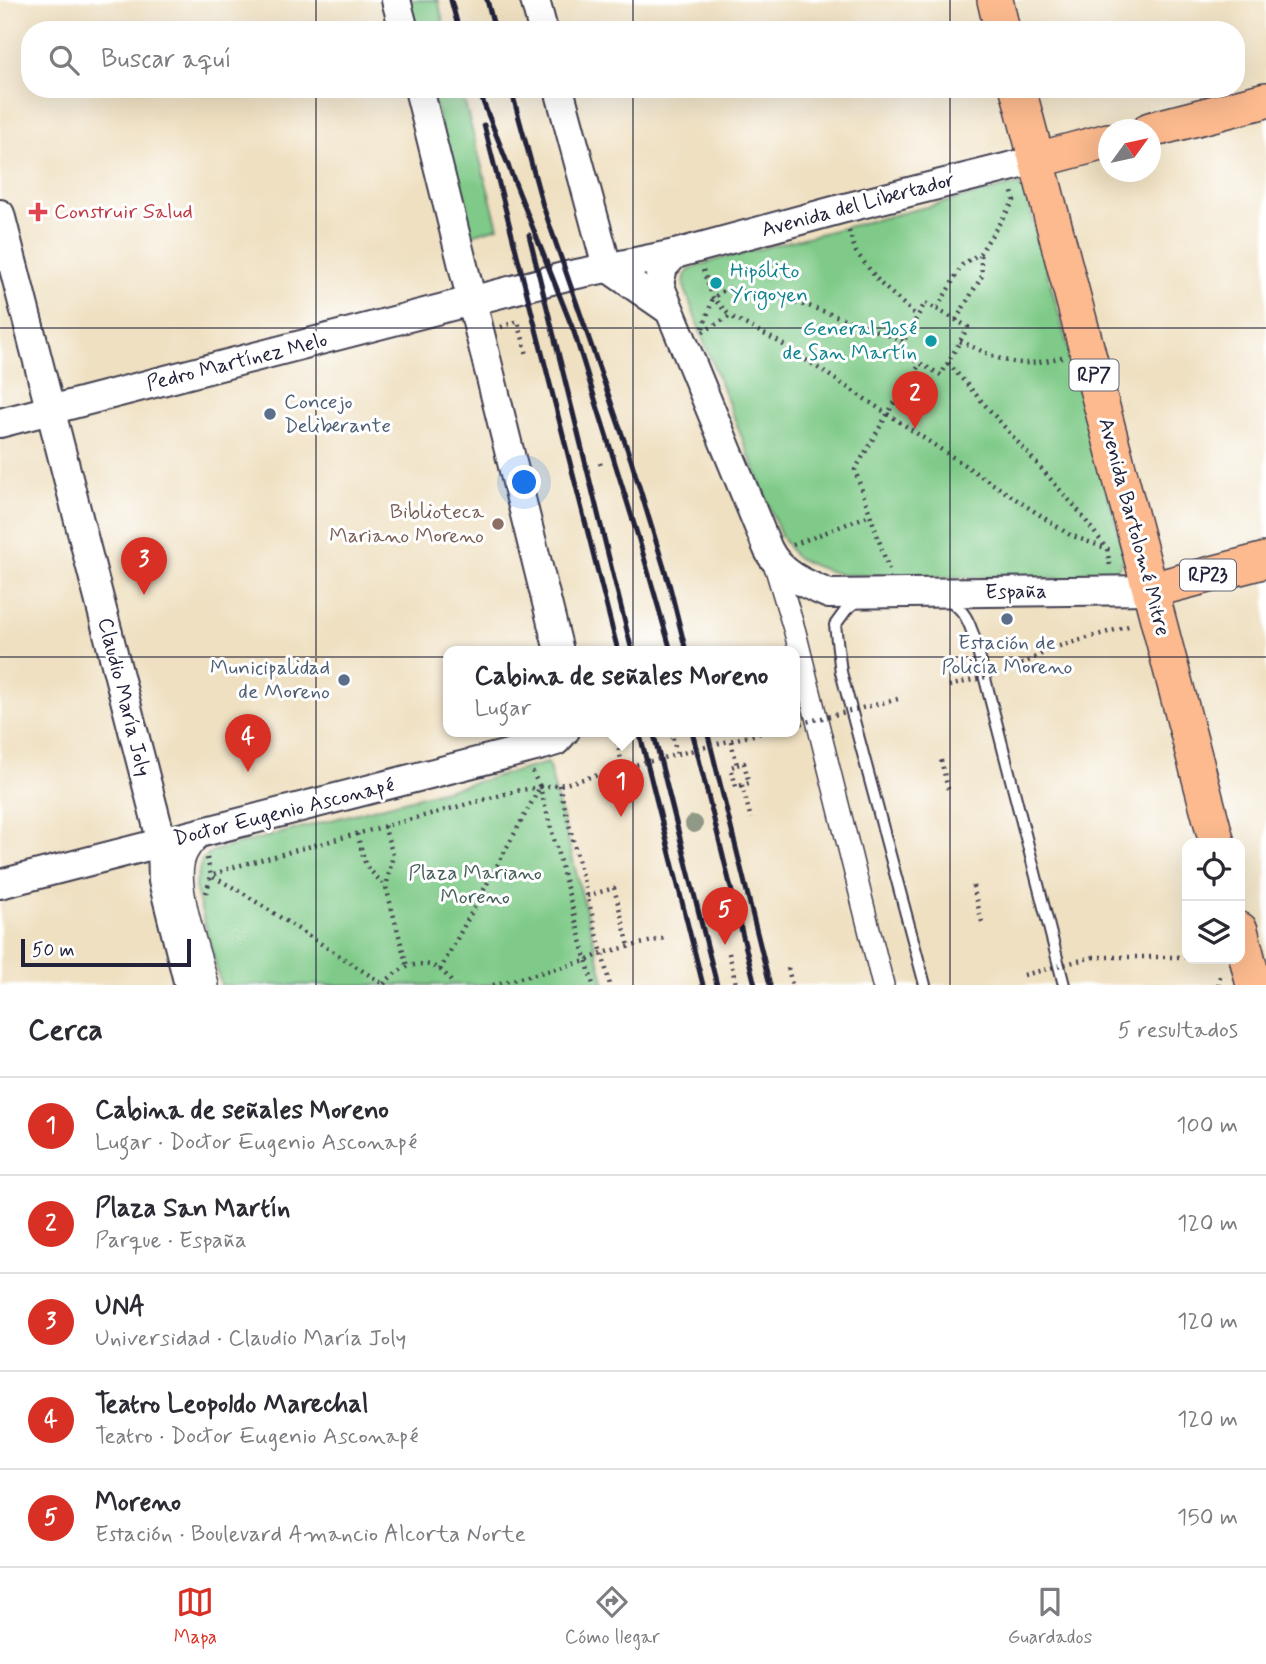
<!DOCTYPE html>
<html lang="es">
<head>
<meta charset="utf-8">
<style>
	:root { --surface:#fff; --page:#f2f2f3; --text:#2b2b33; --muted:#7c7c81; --line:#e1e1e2; --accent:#d93025 }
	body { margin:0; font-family:Mynerve,sans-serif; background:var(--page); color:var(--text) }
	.controls { position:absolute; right:21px; bottom:21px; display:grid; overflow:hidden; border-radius:14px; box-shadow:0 7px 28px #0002 }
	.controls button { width:63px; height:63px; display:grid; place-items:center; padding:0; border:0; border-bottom:2px solid var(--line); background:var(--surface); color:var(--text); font:35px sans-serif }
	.compass { position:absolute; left:1098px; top:119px; width:63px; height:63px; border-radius:50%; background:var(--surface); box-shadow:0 7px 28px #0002; rotate:57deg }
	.scale { position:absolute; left:21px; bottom:18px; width:170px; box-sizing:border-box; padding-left:7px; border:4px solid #22223b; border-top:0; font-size:19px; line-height:24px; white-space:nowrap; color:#22223b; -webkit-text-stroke:5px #fff; paint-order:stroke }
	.you { position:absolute; left:525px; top:483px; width:24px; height:24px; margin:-18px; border:5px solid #fff; border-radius:50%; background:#1a73e8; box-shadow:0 0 0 10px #1a73e833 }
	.badge { display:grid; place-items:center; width:46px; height:46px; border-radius:50%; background:var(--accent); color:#fff; font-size:23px; font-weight:700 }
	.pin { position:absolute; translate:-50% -58px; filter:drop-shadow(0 2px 4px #0008) }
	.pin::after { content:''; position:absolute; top:37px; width:24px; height:21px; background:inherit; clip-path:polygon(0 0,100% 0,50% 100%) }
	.popup { position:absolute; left:443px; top:646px; width:357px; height:91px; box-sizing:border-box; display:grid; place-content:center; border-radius:14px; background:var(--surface); filter:drop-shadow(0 2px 5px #0005); font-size:23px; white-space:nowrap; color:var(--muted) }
	.popup b { font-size:26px; color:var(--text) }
	.popup::after { content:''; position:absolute; left:50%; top:100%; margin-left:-14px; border:14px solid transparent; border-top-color:var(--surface) }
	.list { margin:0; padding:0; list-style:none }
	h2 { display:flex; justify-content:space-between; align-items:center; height:91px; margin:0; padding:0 28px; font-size:30px }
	h2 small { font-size:23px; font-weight:400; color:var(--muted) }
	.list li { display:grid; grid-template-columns:46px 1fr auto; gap:21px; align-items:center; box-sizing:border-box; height:98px; padding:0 28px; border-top:2px solid var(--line) }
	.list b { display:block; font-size:26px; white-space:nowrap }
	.list p { margin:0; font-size:23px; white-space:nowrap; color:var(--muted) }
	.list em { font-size:23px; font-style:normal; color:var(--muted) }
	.icon { flex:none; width:38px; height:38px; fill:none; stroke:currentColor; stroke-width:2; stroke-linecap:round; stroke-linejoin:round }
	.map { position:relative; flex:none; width:1266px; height:985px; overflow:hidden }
	.search { position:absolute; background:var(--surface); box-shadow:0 7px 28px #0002; left:21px; right:21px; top:21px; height:77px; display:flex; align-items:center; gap:18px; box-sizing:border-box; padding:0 24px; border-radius:28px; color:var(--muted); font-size:26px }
	.sheet { height:581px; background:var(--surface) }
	nav { display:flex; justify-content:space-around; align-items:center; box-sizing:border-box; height:98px; border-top:2px solid var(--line); background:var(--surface); font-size:19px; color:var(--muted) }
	nav a { display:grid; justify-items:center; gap:4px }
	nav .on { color:var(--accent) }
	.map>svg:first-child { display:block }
	.green { fill:#7fca88; stroke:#507662; stroke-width:2 }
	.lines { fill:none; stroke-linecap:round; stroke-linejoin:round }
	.service-casing { stroke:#413e4f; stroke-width:14 }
	.minor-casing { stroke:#413e4f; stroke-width:24 }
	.tertiary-casing { stroke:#413e4f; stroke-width:32 }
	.primary-casing { stroke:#413e4f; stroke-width:38 }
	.path { stroke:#413e4f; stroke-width:4.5; stroke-dasharray:2 5; stroke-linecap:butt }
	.service { stroke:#fff; stroke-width:10 }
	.minor { stroke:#fff; stroke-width:21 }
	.tertiary { stroke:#fff; stroke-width:28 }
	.primary { stroke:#fcba8e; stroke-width:35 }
	.rail { stroke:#22223b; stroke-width:5 }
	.path-bridge { stroke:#413e4f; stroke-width:4.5; stroke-dasharray:2 5; stroke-linecap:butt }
	.tree { fill:#909886 }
	.grid { fill:none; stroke:#22223b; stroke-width:2; stroke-opacity:0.55 }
	.health-dot { fill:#e0444e; stroke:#fff; stroke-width:2.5 }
	.culture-dot { fill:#0f9aa8; stroke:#fff; stroke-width:2.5 }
	.service-dot { fill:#5c6f8a; stroke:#fff; stroke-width:2.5 }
	.education-dot { fill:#8d6e63; stroke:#fff; stroke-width:2.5 }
	.labels { text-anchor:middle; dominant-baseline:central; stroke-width:6; stroke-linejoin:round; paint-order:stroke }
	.shield { fill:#fff; stroke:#646476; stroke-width:2 }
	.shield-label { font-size:19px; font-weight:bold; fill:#22223b }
	.street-label { font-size:21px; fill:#22223b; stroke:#fff }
	.health-label { font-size:21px; fill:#be3a42; stroke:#fff; text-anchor:start }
	.culture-label { font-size:21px; fill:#0d838f; stroke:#fff; text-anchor:start }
	.service-label { font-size:21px; fill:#4e5e75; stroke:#fff; text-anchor:start }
	.education-label { font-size:21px; fill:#785e54; stroke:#fff; text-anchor:end }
	.park-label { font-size:21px; fill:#435d56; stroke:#fff }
</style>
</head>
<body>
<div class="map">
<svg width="1266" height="985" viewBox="0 0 1266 985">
	<rect width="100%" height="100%" fill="#fff"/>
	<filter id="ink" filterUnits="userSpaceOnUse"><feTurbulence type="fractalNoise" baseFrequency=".0143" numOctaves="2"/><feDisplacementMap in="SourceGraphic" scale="14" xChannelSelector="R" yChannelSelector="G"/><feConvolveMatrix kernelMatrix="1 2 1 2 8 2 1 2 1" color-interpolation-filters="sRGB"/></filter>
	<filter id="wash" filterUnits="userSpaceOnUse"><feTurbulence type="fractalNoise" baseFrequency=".00686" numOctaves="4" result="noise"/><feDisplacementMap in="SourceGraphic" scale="28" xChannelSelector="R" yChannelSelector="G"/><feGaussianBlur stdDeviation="1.57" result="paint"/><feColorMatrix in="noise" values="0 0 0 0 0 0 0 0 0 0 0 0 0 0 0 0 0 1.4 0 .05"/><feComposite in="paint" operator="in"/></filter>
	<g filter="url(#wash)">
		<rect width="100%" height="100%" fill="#efe0c1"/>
		<g class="green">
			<polygon points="408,0 438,0 445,30 415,30"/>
			<polygon points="431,89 461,89 498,227 468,236"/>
			<path d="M1014,185L1024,187L1125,555C1120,569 1114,575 1100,579L877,576L842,575L817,567L795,557L781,536L701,334L684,286L685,276L690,269L719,259Z"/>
			<polygon points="548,763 605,985 221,985 195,887 202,860 213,851"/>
		</g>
	</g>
	<g filter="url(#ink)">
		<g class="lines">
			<g class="service-casing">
				<g id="service">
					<polyline points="859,599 846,610 835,625 841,672 925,985"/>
					<path d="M947,599C964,609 969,621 975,640L1064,985"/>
				</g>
			</g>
			<g class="minor-casing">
				<g id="minor">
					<polyline points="773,559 795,632 883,985"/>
					<path d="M204,833C194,842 185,851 183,865C178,895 200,954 208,985"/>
				</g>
			</g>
			<g class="tertiary-casing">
				<g id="tertiary">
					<polyline points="396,0 404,30"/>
					<polyline points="535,0 543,30"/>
					<polyline points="419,89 559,651"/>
					<polyline points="559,89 607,267"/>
					<polyline points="0,214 162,843 163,881 189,985"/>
					<path d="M675,254L663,267L659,284L768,549C780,574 805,584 829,594L1151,590"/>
					<polyline points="607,267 669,310"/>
					<polyline points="0,423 567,276 675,254 841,209 1037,160"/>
					<polyline points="0,884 543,745 556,741 565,731"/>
				</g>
			</g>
			<g class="primary-casing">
				<g id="primary">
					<polyline points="995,0 1002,30"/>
					<polyline points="1018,89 1217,843"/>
					<polyline points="1150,130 1266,100"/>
					<polyline points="1037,160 1108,141"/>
					<polyline points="1151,590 1266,560"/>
					<polyline points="1240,930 1254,985"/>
				</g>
			</g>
			<g class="path">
				<polyline points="849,231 856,252 881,284 917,316"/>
				<polyline points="703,270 713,298 730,316"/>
				<polyline points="937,309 968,327 941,375 898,351 925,303 937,309 962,265 980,253 1014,201 1012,192"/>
				<polyline points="956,320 982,276 980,253"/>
				<polyline points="501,327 518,321 527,355"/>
				<polyline points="703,328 713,298 727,288 809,306 904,341"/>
				<polyline points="703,332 730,316 779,342 1070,535 1113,551"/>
				<path d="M960,341C1004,361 1014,370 1062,357"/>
				<polyline points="948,363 1077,509 1107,549 1110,566"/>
				<polyline points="600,463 601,466"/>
				<polyline points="793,545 870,515"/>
				<polyline points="889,570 855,470 888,413 920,364"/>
				<polyline points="1009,671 1053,648 1132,625"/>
				<polyline points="671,731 677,754"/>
				<polyline points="731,741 737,765 731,767 736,787 749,783 744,763 737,765"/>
				<polyline points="617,742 623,768"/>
				<polyline points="941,760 948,789"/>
				<polyline points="559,785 610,985"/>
				<polyline points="742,785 751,819"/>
				<polyline points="540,787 565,784 616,770"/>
				<polyline points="384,826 393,855 386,887"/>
				<polyline points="357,834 366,866 386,887 407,966"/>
				<polyline points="207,858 211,876 238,890 383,984"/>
				<polyline points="973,886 982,922"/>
				<polyline points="206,893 211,876 230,868 516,791 540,787 593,985"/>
				<polyline points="587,896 614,888 629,946"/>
				<polyline points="729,953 736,985"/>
				<polyline points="1093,957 1187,957"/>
				<polyline points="788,968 792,985"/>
				<polyline points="440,970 540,787 532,771"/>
				<path d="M384,984C403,961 437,954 453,985"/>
				<polyline points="493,985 586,961 602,953 665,938"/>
				<polyline points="1218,985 1221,972"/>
			</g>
			<use href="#service" class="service"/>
			<use href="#minor" class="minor"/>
			<use href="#tertiary" class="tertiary"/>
			<use href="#primary" class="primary"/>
			<g class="rail">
				<polyline points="451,0 459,30"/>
				<polyline points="487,0 495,30"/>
				<polyline points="478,89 574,332 639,540 671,651"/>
				<polyline points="511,89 543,206 631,460 670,587 686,651"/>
				<polyline points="484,125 618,651"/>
				<polyline points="529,235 632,651"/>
				<polyline points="639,731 703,985"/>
				<polyline points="653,731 717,985"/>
				<polyline points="692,731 755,985"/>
				<polyline points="707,731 770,985"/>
			</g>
			<g class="path-bridge">
				<polyline points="949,686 1009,671"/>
				<polyline points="794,725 898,699"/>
				<polyline points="616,770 768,731"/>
				<polyline points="1024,975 1093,957"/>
			</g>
		</g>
		<circle class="tree" cx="694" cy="824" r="9"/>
	</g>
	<path class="grid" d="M316,0V30M633,0V30M950,0V30M316,89V985M633,89V985M950,89V985M0,328H1266M0,657H1266"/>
	<path class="health-dot" d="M34.5 201.5h7v7h7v7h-7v7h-7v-7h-7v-7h7z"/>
	<g class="culture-dot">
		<circle cx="716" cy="283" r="7"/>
		<circle cx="931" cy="341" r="7"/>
	</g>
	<g class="service-dot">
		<circle cx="270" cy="414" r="7"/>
		<circle cx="1007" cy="619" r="7"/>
		<circle cx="344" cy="680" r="7"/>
	</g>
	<circle class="education-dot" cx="498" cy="524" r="7"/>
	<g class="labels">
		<g class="shield">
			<rect x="1069.5" y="359.5" width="49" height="31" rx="5"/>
			<rect x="1180" y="559.5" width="56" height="31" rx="5"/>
		</g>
		<g class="shield-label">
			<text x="1094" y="375">RP7</text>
			<text x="1208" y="575">RP23</text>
		</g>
		<g class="street-label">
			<text transform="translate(858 205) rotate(-15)">Avenida del Libertador</text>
			<text transform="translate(237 362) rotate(-14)">Pedro Martínez Melo</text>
			<text transform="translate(1134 527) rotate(75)">Avenida Bartolomé Mitre</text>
			<text transform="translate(1016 592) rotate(-1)">España</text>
			<text transform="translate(124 697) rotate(76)">Claudio María Joly</text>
			<text transform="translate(284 812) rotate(-14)">Doctor Eugenio Asconapé</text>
		</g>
		<g class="health-label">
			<text x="54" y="212">Construir Salud</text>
		</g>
		<g class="culture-label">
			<text x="730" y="271">Hipólito<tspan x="730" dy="24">Yrigoyen</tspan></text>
			<text x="917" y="329" text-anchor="end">General José<tspan x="917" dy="24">de San Martín</tspan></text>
		</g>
		<g class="service-label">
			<text x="284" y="402">Concejo<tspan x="284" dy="24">Deliberante</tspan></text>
			<text x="1007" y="643" text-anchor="middle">Estación de<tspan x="1007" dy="24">Policía Moreno</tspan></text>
			<text x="330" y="668" text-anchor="end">Municipalidad<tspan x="330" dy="24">de Moreno</tspan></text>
		</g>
		<g class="education-label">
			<text x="484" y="512">Biblioteca<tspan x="484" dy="24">Mariano Moreno</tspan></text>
		</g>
		<g class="park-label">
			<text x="475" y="873">Plaza Mariano<tspan x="475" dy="24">Moreno</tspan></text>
		</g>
	</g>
</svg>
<div class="controls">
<button><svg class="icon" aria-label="locate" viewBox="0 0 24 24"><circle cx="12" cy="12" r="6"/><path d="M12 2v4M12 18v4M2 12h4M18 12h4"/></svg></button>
<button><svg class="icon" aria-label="layers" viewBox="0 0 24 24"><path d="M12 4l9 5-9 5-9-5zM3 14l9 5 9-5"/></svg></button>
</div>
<svg class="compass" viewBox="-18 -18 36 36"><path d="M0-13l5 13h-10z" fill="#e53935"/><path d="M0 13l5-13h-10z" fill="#7c7c81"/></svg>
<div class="scale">50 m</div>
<div class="you"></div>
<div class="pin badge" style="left:621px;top:817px">1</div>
<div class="popup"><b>Cabina de señales Moreno</b>Lugar</div>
<div class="pin badge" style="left:915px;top:429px">2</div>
<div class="pin badge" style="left:144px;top:595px">3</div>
<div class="pin badge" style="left:248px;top:772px">4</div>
<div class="pin badge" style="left:725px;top:945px">5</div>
<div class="search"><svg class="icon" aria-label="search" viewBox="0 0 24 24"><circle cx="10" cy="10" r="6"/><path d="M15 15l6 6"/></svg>Buscar aquí</div>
</div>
<section class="sheet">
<h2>Cerca<small>5 resultados</small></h2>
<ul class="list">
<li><span class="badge">1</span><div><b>Cabina de señales Moreno</b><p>Lugar · Doctor Eugenio Asconapé</p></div><em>100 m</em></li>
<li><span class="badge">2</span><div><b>Plaza San Martín</b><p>Parque · España</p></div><em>120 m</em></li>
<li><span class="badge">3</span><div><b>UNA</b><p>Universidad · Claudio María Joly</p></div><em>120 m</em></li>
<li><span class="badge">4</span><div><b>Teatro Leopoldo Marechal</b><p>Teatro · Doctor Eugenio Asconapé</p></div><em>120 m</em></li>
<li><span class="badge">5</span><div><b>Moreno</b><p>Estación · Boulevard Amancio Alcorta Norte</p></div><em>150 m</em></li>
</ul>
</section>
<nav>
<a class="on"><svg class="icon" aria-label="map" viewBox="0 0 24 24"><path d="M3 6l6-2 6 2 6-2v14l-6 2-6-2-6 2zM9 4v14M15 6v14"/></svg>Mapa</a>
<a><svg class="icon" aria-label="directions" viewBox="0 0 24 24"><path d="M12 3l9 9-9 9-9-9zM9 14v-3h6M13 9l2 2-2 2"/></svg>Cómo llegar</a>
<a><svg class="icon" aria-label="saved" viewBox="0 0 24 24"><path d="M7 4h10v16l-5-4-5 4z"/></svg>Guardados</a>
</nav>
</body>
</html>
